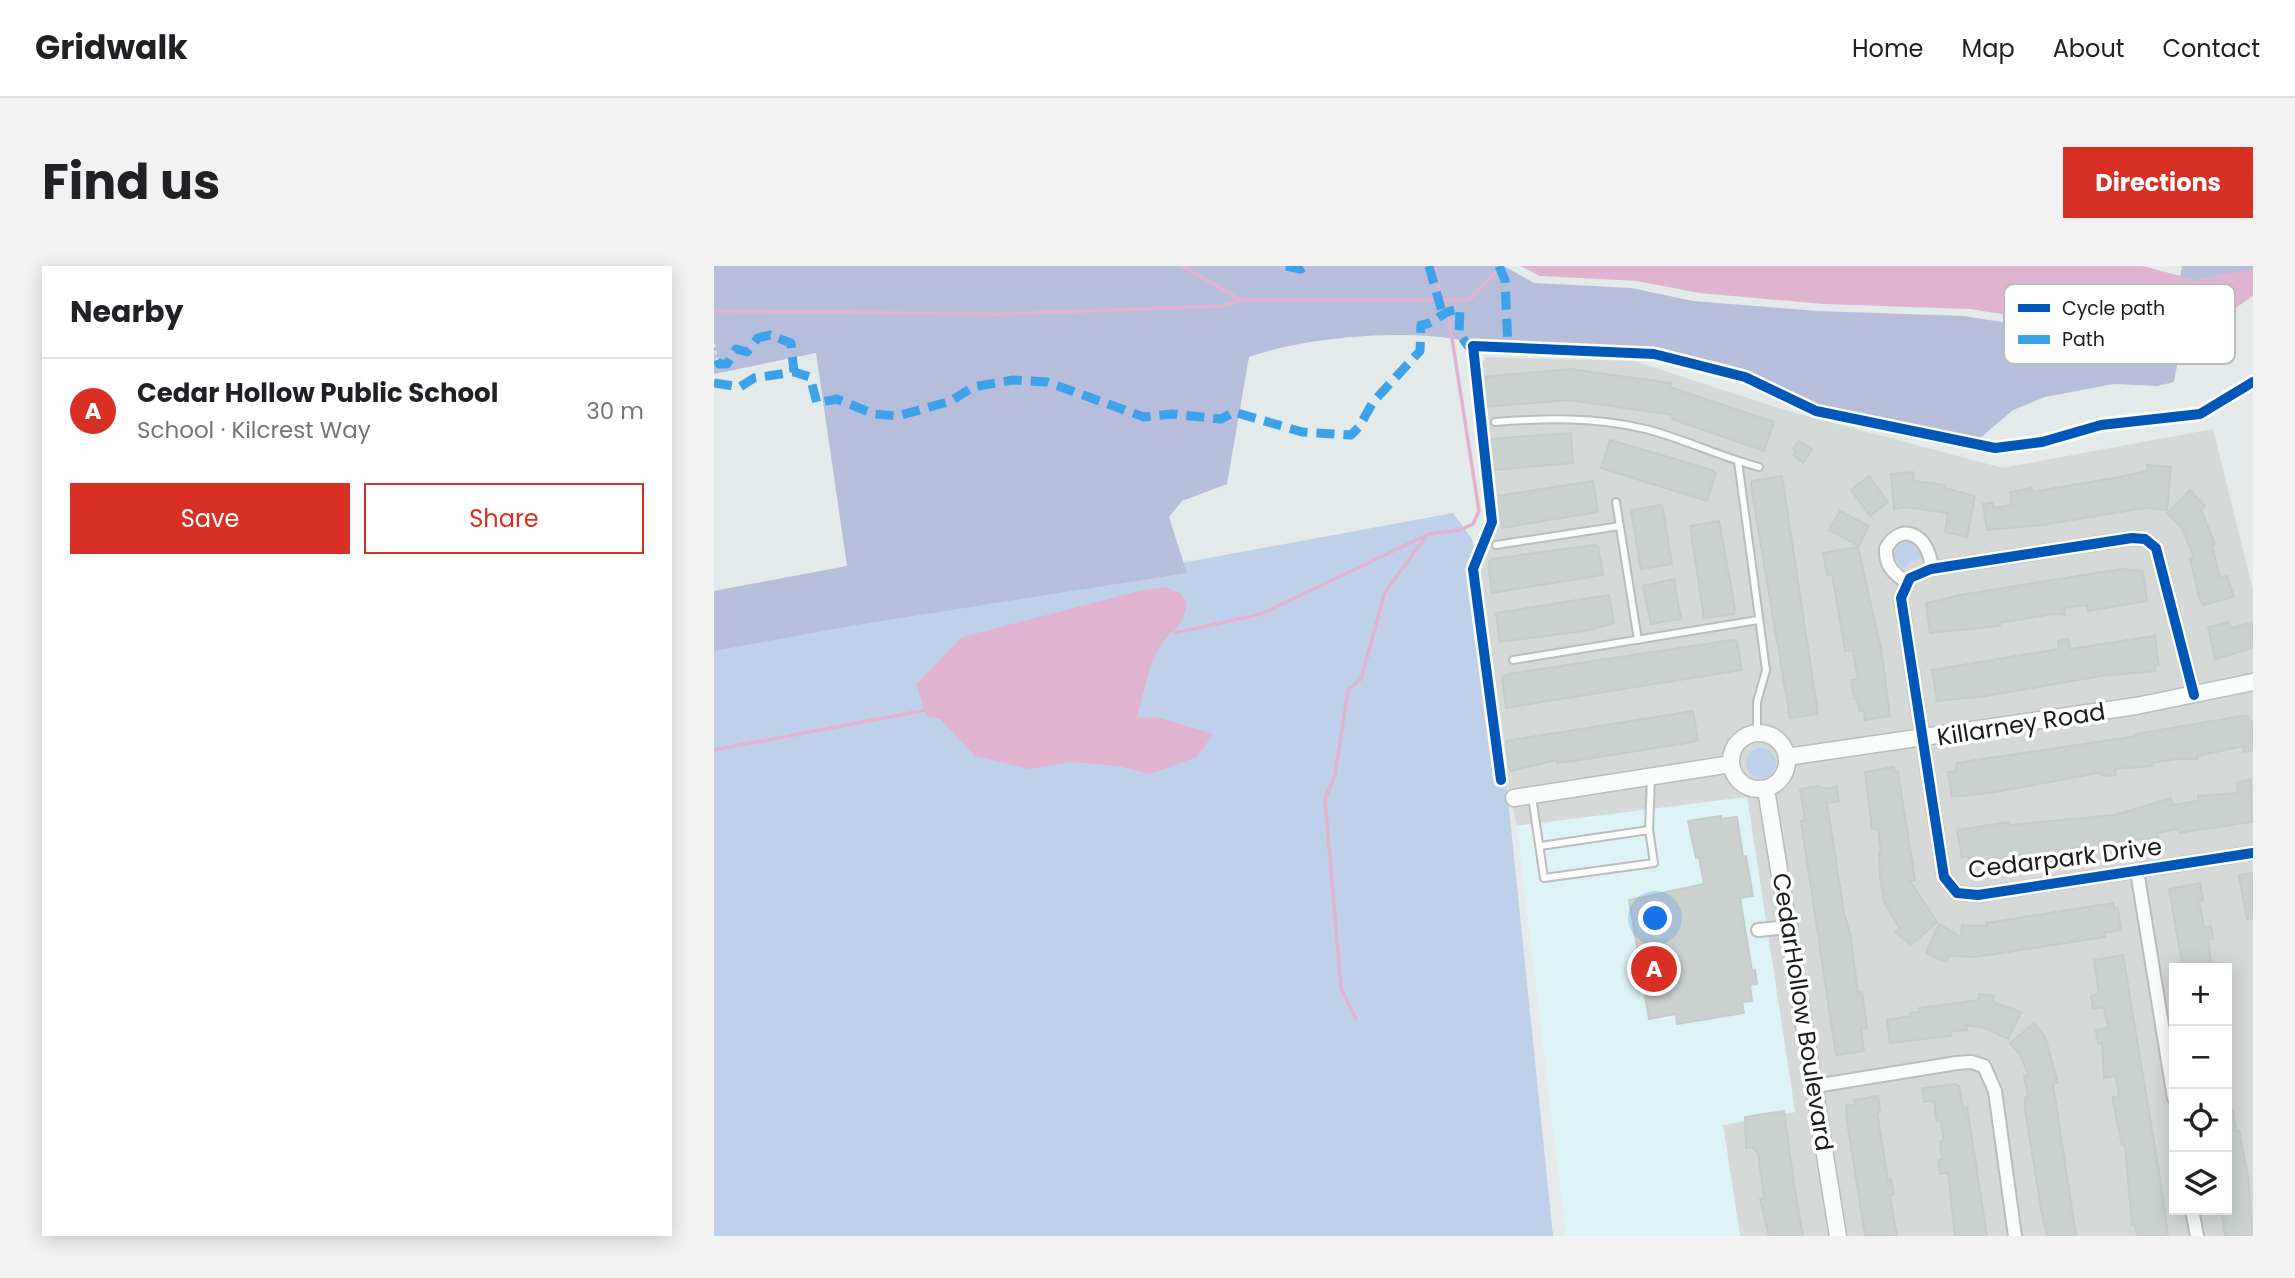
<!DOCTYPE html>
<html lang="en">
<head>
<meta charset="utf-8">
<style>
	:root { --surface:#fff; --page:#f2f2f2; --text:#202124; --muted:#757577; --line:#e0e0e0; --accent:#d93025 }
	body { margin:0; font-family:Poppins,sans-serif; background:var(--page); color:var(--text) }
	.controls { position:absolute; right:21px; bottom:21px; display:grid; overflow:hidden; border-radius:0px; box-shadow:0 4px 18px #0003 }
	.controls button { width:63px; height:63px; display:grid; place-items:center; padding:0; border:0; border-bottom:2px solid var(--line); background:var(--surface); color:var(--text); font:35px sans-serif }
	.you { position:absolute; left:942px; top:653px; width:24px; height:24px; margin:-18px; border:5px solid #fff; border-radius:50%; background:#1a73e8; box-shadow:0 0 0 10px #1a73e833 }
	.badge { display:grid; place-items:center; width:46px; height:46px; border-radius:50%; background:var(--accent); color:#fff; font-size:23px; font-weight:700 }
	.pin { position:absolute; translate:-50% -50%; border:4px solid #fff; box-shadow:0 2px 7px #0006 }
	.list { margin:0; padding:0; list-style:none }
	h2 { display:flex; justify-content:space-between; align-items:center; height:91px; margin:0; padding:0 28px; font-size:30px }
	h2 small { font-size:23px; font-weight:400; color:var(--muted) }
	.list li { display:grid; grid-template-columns:46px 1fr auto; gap:21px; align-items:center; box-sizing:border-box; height:105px; padding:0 28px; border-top:2px solid var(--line) }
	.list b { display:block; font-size:26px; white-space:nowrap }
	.list p { margin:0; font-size:23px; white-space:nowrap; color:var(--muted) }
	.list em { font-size:23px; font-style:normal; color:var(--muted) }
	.actions { display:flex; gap:14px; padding:21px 28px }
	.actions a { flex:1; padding:16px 0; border:2px solid var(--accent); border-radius:0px; text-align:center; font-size:24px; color:var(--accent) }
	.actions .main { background:var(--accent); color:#fff }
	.icon { flex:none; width:38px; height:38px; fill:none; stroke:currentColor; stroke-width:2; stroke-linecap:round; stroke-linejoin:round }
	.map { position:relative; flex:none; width:1539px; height:970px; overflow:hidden; border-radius:0px }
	header { display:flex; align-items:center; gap:42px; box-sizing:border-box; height:98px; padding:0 35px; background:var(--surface); border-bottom:2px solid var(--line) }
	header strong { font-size:33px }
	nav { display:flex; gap:38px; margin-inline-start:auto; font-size:24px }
	.intro { display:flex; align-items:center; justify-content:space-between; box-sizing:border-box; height:168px; padding:0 42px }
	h1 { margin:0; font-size:49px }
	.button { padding:18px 32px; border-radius:0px; background:var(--accent); color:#fff; font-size:24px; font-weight:700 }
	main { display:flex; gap:42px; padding:0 42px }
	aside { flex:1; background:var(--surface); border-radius:0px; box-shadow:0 4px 18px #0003 }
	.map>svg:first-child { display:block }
	.residential { fill:#d5d9d8; fill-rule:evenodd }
	.education { fill:#ddf2f5 }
	.grass { fill:#bfd0eb }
	.forest { fill:#b6bedb }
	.water { fill:#e0b4d0 }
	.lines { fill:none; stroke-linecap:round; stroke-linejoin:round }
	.stream { stroke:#e0b4d0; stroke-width:3.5 }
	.building { fill:#cbd1cf; stroke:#c5cdcb; stroke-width:2 }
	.service-casing { stroke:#babdbc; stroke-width:10 }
	.minor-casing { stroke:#babdbc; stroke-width:16 }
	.tertiary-casing { stroke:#babdbc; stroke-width:19 }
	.path { stroke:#d6eadc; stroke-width:2.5; stroke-dasharray:3.5 3.5; stroke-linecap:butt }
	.service { stroke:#fbfcfc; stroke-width:6 }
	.minor { stroke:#fbfcfc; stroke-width:12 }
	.tertiary { stroke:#fbfcfc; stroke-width:16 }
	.quiet { stroke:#3da2ea; stroke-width:9; stroke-dasharray:18 9; stroke-linecap:butt }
	.cycleway-casing { stroke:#fff; stroke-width:15 }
	.cycleway { stroke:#0057b8; stroke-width:10 }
	.labels { text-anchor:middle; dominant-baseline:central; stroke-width:7; stroke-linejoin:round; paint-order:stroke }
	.street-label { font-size:24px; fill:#1b1b1b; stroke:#fff }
	.key { fill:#fff; stroke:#bbb; stroke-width:2 }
	.key-label { font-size:19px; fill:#1b1b1b }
</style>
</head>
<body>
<header>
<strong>Gridwalk</strong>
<nav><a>Home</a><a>Map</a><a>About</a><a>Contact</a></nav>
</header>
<div class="intro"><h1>Find us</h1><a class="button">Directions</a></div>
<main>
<aside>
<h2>Nearby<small></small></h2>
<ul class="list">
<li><span class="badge">A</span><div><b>Cedar Hollow Public School</b><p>School · Kilcrest Way</p></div><em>30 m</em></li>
</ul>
<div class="actions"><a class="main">Save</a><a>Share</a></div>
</aside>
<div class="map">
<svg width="1539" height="970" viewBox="0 0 1539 970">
	<rect width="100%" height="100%" fill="#e4eae9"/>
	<path class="residential" d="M773,91L920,95L1074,145L1289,202L1499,163L1539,324V970H1026L1009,859L1081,846L1033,531L803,560L792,513L763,315L783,259L764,101ZM1460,702H1513V944H1460Z"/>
	<polygon class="education" points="1033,531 1081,846 1009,859 1026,970 852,970 803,560"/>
	<g class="grass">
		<polygon points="739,247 758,273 792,513 839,970 0,970 0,383"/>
		<polygon points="1195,275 1203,279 1208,292 1197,295 1189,303 1180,290 1184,280"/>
		<circle cx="1047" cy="497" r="15"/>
	</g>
	<g class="forest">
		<path d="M0,0H790L820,17L917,22L979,35L1104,45L1250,50L1398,74C1418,99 1438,90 1466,83L1460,116L1443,120L1400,118L1331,131L1299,144L1265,173L1171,159L1103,143L1032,108L940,83L751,75C695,62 589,71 535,91L513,218L468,235L455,251L473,307L142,359L0,385V325L133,300L102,87L0,108Z"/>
		<polygon points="1468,0 1539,0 1539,5 1477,18 1466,12"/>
	</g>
	<g class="water">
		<path d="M806,0H1429L1481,14L1539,2V30C1511,48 1449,101 1414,80C1410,77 1406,70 1403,67L1256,43L1109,38L985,27L923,15L826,10Z"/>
		<path d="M452,321L467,328L473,337C467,368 457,362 445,382C434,401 429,430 423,451L447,452L499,468L483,491L436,508L404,500L359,496L315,503L261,490L226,453L213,451L202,418L248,371L425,325Z"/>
	</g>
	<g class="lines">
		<g class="stream">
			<polyline points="468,0 527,34"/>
			<polyline points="720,0 728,35"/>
			<polyline points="0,45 285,48 509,40 527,34 755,34 788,0"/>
			<polyline points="461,367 547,348 715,268 746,264 759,258 765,245 732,34"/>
			<polyline points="0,484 212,444"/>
			<polyline points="642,753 627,722 611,533 621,509 634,424 647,413 671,326 713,269"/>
		</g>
	</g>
	<g class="building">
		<polygon points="856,103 957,117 956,121 1060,156 1050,185 958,153 959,149 855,134 771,141 768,111"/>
		<polygon points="857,167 859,197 780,204 777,173"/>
		<polygon points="896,174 998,204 1002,207 993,235 887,202"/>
		<polygon points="1085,175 1098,183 1089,197 1079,188 1082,186 1079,183"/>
		<polygon points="1433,199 1457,201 1453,244 1430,242 1328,259 1273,264 1269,238 1279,236 1280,242 1298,239 1296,226 1318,222 1318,226 1405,211 1433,205"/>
		<polygon points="1199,206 1200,215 1231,219 1230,222 1261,230 1253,271 1231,266 1234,247 1191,241 1180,243 1177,208"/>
		<polygon points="1068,210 1104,448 1076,452 1037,220 1038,215"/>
		<polygon points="1155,210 1174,236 1156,250 1137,224"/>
		<polygon points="879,215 884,246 788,262 783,230"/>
		<polygon points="1476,224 1491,240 1487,244 1501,278 1498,280 1506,312 1513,310 1520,331 1489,339 1486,334 1476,293 1480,292 1468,262 1453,247"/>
		<polygon points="948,239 958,298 927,303 917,244"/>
		<polygon points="1126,245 1155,260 1145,280 1115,264"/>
		<polygon points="1005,255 1021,342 1020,348 990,352 976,260"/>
		<polygon points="879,279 884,280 889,309 778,327 774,297 778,293"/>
		<polygon points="1144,281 1167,383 1176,450 1151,454 1150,444 1145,445 1143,432 1140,433 1137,414 1144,413 1139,384 1131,385 1118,308 1113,309 1109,287"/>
		<polygon points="1407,303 1429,305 1433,335 1374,345 1373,339 1350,342 1351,349 1339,348 1285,357 1286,360 1216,367 1212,337 1246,329"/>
		<polygon points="960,313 967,353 937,358 929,320"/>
		<polygon points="895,329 900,357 876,364 786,376 782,347"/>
		<polygon points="1515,356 1517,362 1539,356 1539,382 1501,393 1494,361"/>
		<polygon points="1441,370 1445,399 1441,400 1441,405 1387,410 1272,430 1223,435 1218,404 1345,383 1344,375 1355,373 1356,383"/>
		<polygon points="1018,374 1023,376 1028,404 792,442 788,412 794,408"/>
		<polygon points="979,445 984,474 979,476 860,495 843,497 843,494 796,505 792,475"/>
		<polygon points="1533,449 1539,458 1539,484 1530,486 1529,480 1484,490 1484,493 1463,493 1437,497 1438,500 1401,503 1402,509 1391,510 1384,507 1282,526 1238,531 1234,506 1241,505 1243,497 1422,470 1422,468"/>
		<polygon points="1180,501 1181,506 1184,506 1201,614 1196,615 1223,656 1197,679 1181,666 1186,663 1170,636 1166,610 1165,587 1167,586 1164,563 1158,563 1151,506"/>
		<polygon points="1537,514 1538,556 1465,567 1464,563 1443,567 1444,571 1377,579 1288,596 1287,592 1283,591 1255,596 1254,590 1248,591 1243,564 1294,556 1295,559 1401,549 1457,532 1458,539 1484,535 1484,530 1524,527 1523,516"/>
		<polygon points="1105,520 1111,523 1123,521 1125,535 1113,537 1130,647 1136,667 1144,727 1148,726 1153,762 1147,763 1150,785 1122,789 1087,555 1091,554 1086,523"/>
		<polygon points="1007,550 1007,553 1023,551 1029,591 1032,590 1039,630 1026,632 1038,705 1041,704 1043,718 1036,719 1038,735 1028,736 1030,747 963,758 962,748 935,753 915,634 990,618 985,591 982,592 974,555"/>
		<polygon points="1539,607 1539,652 1533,653 1525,609"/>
		<polygon points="1486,617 1489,634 1485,635 1490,661 1497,660 1499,672 1494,673 1498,702 1469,702 1455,623"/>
		<polygon points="1399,637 1400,643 1404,642 1407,664 1390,667 1391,671 1261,691 1235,690 1232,696 1212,687 1225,658 1247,671 1248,659 1273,660 1272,657"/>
		<polygon points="1409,689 1446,912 1454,970 1423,970 1421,959 1418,959 1411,878 1408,879 1399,836 1399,831 1405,830 1402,810 1390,812 1388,777 1384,778 1382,764 1394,762 1390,741 1379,743 1377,730 1385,728 1380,694"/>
		<polygon points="1265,728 1280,730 1279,736 1307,746 1294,773 1271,762 1252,759 1253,764 1237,765 1237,770 1176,777 1173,754 1196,750 1196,747 1205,746 1205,742 1264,734"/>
		<polygon points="1320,757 1331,771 1344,817 1339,818 1362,970 1334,970 1329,955 1311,843 1311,832 1314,831 1310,810 1314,809 1307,790 1296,777"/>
		<polygon points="1241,818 1245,820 1249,842 1253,841 1273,970 1241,970 1234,907 1226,908 1224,894 1228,893 1226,876 1230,875 1227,855 1223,856 1220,835 1210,836 1208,822"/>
		<polygon points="1164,830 1166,846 1163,846 1174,914 1177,913 1180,928 1176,929 1183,970 1151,969 1133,855 1132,840 1141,839 1140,834"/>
		<polygon points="1070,845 1080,918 1089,970 1055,970 1046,933 1050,932 1044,887 1038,881 1032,882 1031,851"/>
		<polygon points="1513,845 1519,845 1522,865 1525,864 1534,911 1539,970 1511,970 1507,944 1513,944"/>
	</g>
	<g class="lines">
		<g class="service-casing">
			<g id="service">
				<path d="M781,156C833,152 881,151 932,163C970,173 1007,191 1045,201"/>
				<polyline points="1024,195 1052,404 1043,436 1043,466"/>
				<polyline points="902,236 924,374"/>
				<polyline points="782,279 906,260"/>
				<polyline points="799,394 1044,354"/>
				<polyline points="818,531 830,612 940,597 935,564 826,580"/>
				<polyline points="935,564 937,510"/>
			</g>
		</g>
		<g class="minor-casing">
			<g id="minor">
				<path d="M1193,317C1180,307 1171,301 1172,282C1190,252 1218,274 1217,303"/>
				<polyline points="1480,429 1442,282 1431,273 1418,272 1217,303 1196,312 1187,332 1230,611 1243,627 1264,629 1539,587"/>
				<polyline points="1423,605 1460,832"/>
				<polyline points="1044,664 1077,661"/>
				<polyline points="1101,820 1243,797 1257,796 1270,800 1281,825 1301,970"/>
				<polyline points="1478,944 1483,970"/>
			</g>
		</g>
		<g class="tertiary-casing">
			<g id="tertiary">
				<circle cx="1045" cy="495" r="28"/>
				<polyline points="1073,491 1422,440 1539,416"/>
				<polyline points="1052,523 1124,970"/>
				<polyline points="800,532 1017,498"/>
			</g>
		</g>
		<polyline class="path" points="0,78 3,94"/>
		<use href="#service" class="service"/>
		<use href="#minor" class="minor"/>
		<use href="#tertiary" class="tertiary"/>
		<g class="quiet">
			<polyline points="572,0 587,3 592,0"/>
			<polyline points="715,0 728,46"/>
			<polyline points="785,0 791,14 794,82"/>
			<polyline points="3,94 5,98 13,98 22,83 33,86 44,72 56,69 77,77 80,106"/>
			<path d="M0,117L26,121L40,112L80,106L96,111L103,137L123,133L160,148L184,150L237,135L259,121L299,114L333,116L430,151L458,148L507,153L520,146L588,166L637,169L645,161L659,136L706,85L707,59C725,57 724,45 746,43L745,67L754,80H759"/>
		</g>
		<g class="cycleway-casing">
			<g id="cycleway">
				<polyline points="1480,429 1442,282 1431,273 1418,272 1217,303 1196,312 1187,332 1230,611 1243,627 1264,629 1539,587"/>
				<polyline points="787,514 759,303 778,256 759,80 940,88 1031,111 1102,145 1281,182 1328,176 1387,159 1486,148 1539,116"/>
			</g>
		</g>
		<use href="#cycleway" class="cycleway"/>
	</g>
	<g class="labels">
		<g class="street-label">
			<text transform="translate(1307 458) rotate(-9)">Killarney Road</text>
			<text transform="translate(1351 592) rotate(-7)">Cedarpark Drive</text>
			<text transform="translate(1089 746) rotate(81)">CedarHollow Boulevard</text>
		</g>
	</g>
	<rect x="1290" y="18" width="231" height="80" rx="10" class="key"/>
	<rect x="1304" y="38" width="32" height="8" fill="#0057b8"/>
	<rect x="1304" y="69" width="32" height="9" fill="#3da2ea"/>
	<g class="key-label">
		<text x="1348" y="49">Cycle path</text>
		<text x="1348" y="80">Path</text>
	</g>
</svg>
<div class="controls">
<button>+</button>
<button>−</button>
<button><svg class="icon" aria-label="locate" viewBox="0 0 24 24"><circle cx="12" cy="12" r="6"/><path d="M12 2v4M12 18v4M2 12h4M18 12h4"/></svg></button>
<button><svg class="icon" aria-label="layers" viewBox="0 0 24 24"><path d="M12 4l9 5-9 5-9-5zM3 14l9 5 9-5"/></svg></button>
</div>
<div class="you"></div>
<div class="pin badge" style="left:940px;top:703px">A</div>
</div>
</main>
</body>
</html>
